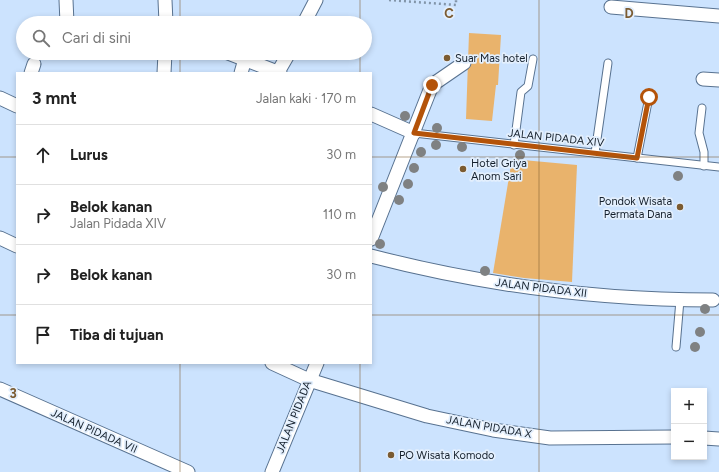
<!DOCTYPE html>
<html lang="id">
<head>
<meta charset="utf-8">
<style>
	:root { --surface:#fff; --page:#f2f2f2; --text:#222; --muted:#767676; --line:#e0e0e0 }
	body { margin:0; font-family:Figtree,sans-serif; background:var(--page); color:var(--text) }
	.controls { position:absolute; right:12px; bottom:12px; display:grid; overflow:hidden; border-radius:0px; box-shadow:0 2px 6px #0003 }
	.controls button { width:36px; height:36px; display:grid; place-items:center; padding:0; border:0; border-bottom:1px solid var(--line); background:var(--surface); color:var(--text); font:20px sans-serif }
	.stop { position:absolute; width:12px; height:12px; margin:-9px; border:3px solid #b45309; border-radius:50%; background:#fff }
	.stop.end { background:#b45309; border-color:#fff; box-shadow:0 1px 4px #0008 }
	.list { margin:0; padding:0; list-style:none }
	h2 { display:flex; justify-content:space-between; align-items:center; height:52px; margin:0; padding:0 16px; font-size:17px }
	h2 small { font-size:13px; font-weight:400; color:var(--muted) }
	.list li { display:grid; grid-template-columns:26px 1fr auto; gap:12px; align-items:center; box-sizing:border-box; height:60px; padding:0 16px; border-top:1px solid var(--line) }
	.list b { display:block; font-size:15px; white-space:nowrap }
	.list p { margin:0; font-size:13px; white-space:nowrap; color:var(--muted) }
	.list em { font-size:13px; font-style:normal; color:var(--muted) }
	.icon { flex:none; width:22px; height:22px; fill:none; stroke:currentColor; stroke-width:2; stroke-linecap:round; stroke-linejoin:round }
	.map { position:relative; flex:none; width:719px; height:472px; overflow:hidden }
	.search { position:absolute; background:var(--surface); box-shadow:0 2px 6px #0003; left:16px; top:16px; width:356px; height:44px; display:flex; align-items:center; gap:10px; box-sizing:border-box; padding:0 14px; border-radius:22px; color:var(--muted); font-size:15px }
	.panel { position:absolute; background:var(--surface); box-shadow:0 2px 6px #0003; left:16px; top:72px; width:356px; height:292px; border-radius:0px }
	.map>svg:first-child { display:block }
	.green { fill:#e9b36c }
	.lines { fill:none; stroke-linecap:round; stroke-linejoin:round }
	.service-casing { stroke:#587290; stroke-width:9 }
	.minor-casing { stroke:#587290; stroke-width:15 }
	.path { stroke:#8295a9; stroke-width:2.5; stroke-dasharray:2 3; stroke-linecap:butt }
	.service { stroke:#fff; stroke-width:7 }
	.minor { stroke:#fff; stroke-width:13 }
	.tree { fill:#7f8182 }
	.route { stroke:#b45309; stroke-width:5 }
	.grid { fill:none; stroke:#7b5b31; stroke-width:1; stroke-opacity:0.55 }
	.poi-dot { fill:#7b5b31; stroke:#e3effd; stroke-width:1.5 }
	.labels { text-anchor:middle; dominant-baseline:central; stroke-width:3.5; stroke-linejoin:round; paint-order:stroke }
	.poi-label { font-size:11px; fill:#15202c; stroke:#e3effd; text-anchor:start }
	.street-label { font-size:11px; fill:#15202c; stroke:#e3effd }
	.grid-label { font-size:13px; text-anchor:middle; font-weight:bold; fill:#7b5b31; stroke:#e3effd; stroke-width:3.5; stroke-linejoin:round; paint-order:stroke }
</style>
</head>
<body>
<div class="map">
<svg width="719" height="472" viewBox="0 0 719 472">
	<rect width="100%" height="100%" fill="#cce3fe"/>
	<g class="green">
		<polygon points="469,33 501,35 498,85 496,85 492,121 466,119"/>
		<polygon points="512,159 577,165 572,282 524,278 493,273"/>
	</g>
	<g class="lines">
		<g class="service-casing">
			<g id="service">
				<polyline points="702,108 699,133 704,152 704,166"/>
				<polyline points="414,133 719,167"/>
				<polyline points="514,145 521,92 528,86 533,59"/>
				<polyline points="595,153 608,63"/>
				<polyline points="637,158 649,97"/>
				<polyline points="676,347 680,300"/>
			</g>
		</g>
		<g class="minor-casing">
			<g id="minor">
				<polyline points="66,0 67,23"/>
				<polyline points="165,0 166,23"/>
				<polyline points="611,7 719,16"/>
				<polyline points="304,23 316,0"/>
				<polyline points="228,53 280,73"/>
				<polyline points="278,72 289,53"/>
				<polyline points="31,73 34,64"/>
				<polyline points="164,73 165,53"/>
				<polyline points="241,73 245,59"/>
				<polyline points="703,79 719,80"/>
				<polyline points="0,98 17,106"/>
				<polyline points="371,114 414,133"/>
				<polyline points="0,238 17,246"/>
				<polyline points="371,239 432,85 464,63"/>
				<path d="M371,256C483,285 597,300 713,300"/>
				<polyline points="272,363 309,380 427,416 493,430 550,438 674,437"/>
				<polyline points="0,389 188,472"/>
				<polyline points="704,438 719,439"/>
				<polyline points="272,472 317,363"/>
			</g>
		</g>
		<polyline class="path" points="389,0 456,5 456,0"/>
		<use href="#service" class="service"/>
		<use href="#minor" class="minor"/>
	</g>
	<g class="tree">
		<circle cx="405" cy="116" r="5"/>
		<circle cx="437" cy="128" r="5"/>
		<circle cx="436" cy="145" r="5"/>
		<circle cx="462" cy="147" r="5"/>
		<circle cx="421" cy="152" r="5"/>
		<circle cx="520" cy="155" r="5"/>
		<circle cx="414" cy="168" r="5"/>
		<circle cx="678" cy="176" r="5"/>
		<circle cx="408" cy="184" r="5"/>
		<circle cx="383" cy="187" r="5"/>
		<circle cx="399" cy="200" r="5"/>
		<circle cx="380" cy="244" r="5"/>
		<circle cx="485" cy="271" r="5"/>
		<circle cx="705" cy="309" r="5"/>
		<circle cx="700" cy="332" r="5"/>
		<circle cx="695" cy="347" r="5"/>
	</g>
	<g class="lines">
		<polyline class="route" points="432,85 414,133 637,158 649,97"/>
	</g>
	<path class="grid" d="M180,0V23M360,0V23M539,0V472M180,53V73M360,53V73M0,157H17M371,157H719M0,315H17M371,315H719M180,363V472M360,363V472"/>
	<g class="poi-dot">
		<circle cx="447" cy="58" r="4"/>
		<circle cx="463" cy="169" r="4"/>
		<circle cx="680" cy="207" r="4"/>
		<circle cx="391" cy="455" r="4"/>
	</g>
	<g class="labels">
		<g class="poi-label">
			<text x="455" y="58">Suar Mas hotel</text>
			<text x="471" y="163">Hotel Griya<tspan x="471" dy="13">Anom Sari</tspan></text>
			<text x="672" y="201" text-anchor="end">Pondok Wisata<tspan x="672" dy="13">Permata Dana</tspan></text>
			<text x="399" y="455">PO Wisata Komodo</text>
		</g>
		<g class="street-label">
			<text transform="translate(556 138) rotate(6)">JALAN PIDADA XIV</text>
			<text transform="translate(541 288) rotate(7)">JALAN PIDADA XII</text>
			<text transform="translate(294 417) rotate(-68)">JALAN PIDADA</text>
			<text transform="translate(489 427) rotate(10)">JALAN PIDADA X</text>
			<text transform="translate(94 431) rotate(24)">JALAN PIDADA VII</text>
		</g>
	</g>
	<g class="grid-label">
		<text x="449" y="18">C</text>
		<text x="629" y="18">D</text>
		<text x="13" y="398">3</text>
	</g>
</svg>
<div class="controls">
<button>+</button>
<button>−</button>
</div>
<div class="stop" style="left:649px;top:97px"></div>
<div class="stop end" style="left:432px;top:85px"></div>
<div class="search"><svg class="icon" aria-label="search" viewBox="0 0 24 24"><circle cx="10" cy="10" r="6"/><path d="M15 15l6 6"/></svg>Cari di sini</div>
<section class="panel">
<h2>3 mnt<small>Jalan kaki · 170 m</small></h2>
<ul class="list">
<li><svg class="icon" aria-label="ahead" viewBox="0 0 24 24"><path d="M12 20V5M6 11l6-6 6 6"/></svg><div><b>Lurus</b></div><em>30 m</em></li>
<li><svg class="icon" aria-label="right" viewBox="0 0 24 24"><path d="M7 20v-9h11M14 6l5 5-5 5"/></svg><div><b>Belok kanan</b><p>Jalan Pidada XIV</p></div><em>110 m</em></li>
<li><svg class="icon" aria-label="right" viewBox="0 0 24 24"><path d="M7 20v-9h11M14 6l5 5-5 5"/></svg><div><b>Belok kanan</b></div><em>30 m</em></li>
<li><svg class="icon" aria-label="arrive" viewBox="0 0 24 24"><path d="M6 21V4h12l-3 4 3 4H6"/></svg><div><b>Tiba di tujuan</b></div></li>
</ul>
</section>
</div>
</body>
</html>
